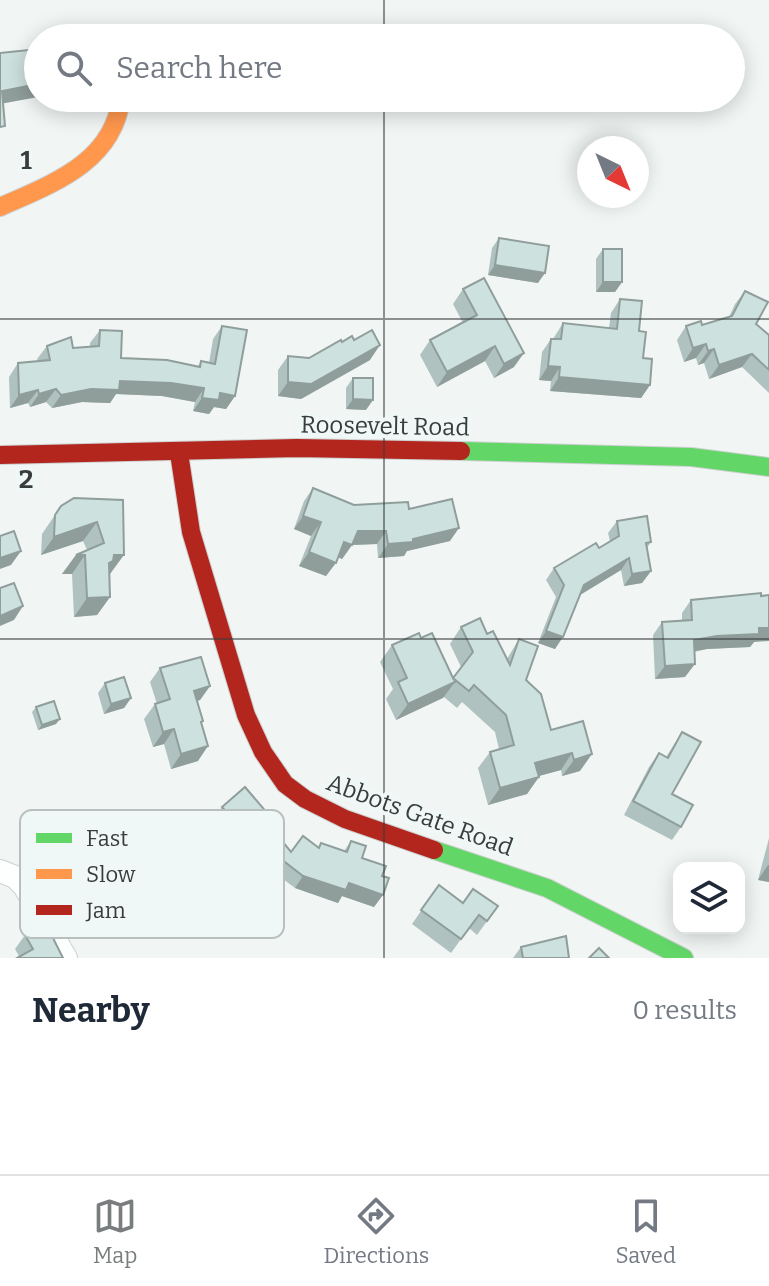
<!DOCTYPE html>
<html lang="en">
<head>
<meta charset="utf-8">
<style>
	:root { --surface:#fff; --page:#f6f6f7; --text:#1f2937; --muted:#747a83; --line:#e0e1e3; --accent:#797d7d }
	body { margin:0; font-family:Bitter,serif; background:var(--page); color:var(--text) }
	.controls { position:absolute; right:24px; bottom:24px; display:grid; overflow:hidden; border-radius:16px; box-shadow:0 4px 20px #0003 }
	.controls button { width:72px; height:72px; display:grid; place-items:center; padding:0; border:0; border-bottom:2px solid var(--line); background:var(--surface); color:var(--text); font:40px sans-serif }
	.compass { position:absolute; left:577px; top:136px; width:72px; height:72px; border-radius:50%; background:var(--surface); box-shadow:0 4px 20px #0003; rotate:137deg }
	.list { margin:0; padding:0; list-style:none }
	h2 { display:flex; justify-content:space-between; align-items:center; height:104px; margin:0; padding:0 32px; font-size:34px }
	h2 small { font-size:26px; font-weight:400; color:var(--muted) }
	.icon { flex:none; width:44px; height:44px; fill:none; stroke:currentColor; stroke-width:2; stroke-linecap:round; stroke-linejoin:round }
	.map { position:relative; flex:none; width:769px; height:958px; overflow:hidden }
	.search { position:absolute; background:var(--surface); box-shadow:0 4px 20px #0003; left:24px; right:24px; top:24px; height:88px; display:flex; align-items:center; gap:20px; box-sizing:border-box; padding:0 28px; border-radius:44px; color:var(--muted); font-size:30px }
	.sheet { height:216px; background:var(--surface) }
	nav { display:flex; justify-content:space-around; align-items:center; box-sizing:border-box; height:112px; border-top:2px solid var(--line); background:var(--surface); font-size:22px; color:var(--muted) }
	nav a { display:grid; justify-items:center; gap:4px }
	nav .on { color:var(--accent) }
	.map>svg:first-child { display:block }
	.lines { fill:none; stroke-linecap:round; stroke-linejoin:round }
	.street-casing { stroke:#ced1d1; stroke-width:24 }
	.fast-casing { stroke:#ced1d1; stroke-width:20 }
	.slow-casing { stroke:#ced1d1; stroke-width:20 }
	.jam-casing { stroke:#ced1d1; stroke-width:20 }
	.street { stroke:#fdfefe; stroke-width:22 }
	.fast { stroke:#63d668; stroke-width:18 }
	.slow { stroke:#ff974d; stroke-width:18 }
	.jam { stroke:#b3261e; stroke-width:18 }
	.wall { fill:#b0c2bf }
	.shaded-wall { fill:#909e9b }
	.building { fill:#cde1de; stroke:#909e9b; stroke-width:2 }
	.grid { fill:none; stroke:#393c3c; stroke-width:2; stroke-opacity:0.55 }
	.labels { text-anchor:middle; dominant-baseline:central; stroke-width:8; stroke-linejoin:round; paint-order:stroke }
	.street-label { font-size:24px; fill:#393c3c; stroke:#eff8f6 }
	.key { fill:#eff8f6; stroke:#b8c0be; stroke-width:2 }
	.key-label { font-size:22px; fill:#393c3c }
	.grid-label { font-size:26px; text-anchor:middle; font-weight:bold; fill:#393c3c; stroke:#eff8f6; stroke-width:8; stroke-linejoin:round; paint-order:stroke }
</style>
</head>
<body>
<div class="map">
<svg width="769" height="958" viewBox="0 0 769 958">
	<rect width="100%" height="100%" fill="#f1f6f5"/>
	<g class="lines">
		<g class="street-casing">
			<polyline id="street" points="0,871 15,877 24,886 66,958"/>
		</g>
		<g class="fast-casing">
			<g id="fast">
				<polyline points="461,451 691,457 769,467"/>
				<polyline points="434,850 547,888 684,958"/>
			</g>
		</g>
		<g class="slow-casing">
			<path id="slow" d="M0,207C52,184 114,162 121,98"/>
		</g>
		<g class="jam-casing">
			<g id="jam">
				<polyline points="179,453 191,532 246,715 263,752 285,784 305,799 345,819 434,850"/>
				<polyline points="0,455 297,448 461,451"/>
			</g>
		</g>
		<use href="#street" class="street"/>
		<use href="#fast" class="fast"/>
		<use href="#slow" class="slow"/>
		<use href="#jam" class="jam"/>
	</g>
	<g class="wall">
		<polygon points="499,238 538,283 488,275 492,248"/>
		<polygon points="603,249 622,282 615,292 596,292 596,259"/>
		<polygon points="463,289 514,367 494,378 485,361 437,387 420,355 430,340 463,323 453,304"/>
		<polygon points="745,291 756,324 769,335 769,393 742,367 709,379 704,363 698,365 696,358 684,362 677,340 686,326 702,325 729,317 735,304"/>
		<polygon points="620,299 639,331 643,358 650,385 641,398 550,391 551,381 539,380 542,352 551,339 553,339 563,323 609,328 611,313"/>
		<polygon points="222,326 235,396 226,409 214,407 209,414 193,411 195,402 162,396 116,394 110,403 82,402 52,408 46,402 30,407 28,403 10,408 9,377 18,363 38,361 37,359 47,346 73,348 90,347 90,343 100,330 121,358 198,366 201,361 209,363 213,339"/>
		<polygon points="342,342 370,360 301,399 278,396 278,370 288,356 309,358"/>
		<polygon points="353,378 366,410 346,409 346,388"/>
		<polygon points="313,488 354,505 409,509 450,541 407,551 404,556 378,558 377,544 352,545 342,559 338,557 326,576 299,566 311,536 294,529 304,501"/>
		<polygon points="123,500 110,574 109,574 110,597 97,615 74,617 72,574 62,574 76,555 87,550 83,541 41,555 42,534 61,506"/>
		<polygon points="617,521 651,542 647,548 651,571 642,583 624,586 621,570 580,595 555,649 538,643 556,597 546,580 554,568 599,548 610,541 608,533"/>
		<polygon points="691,600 754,642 750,647 707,649 694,652 685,677 655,679 653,635 662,622 682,620 682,613"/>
		<polygon points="461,627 487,634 507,659 519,639 526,680 551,730 583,721 580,771 562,776 561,770 539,776 527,794 488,805 478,768 490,752 499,749 495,732 462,702 457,708 444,697 396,720 386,699 393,689 380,662 392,645 421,638 453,678 461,667 450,644"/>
		<polygon points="160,668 210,686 200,700 197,701 202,724 198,761 171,769 164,744 153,747 144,719 155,704 157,704 150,682"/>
		<polygon points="105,683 131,698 124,708 104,714 98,693"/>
		<polygon points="36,707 56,724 38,730 32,712"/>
		<polygon points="682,732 672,794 681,827 672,840 624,815 649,767 659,753 666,757"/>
		<polygon points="222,807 270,826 291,852 318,847 321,843 344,851 351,841 362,858 382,876 374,907 342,896 338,903 295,888 263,864 260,867 246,850 239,856 224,838 226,834 213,819"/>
		<polygon points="769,838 769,882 758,880"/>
		<polygon points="439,885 463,903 498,906 477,935 469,928 451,953 412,924"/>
		<polygon points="25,935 63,958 16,958 19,956 15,949"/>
		<polygon points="521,947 569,958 513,958"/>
	</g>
	<g class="shaded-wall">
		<polygon points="38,84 38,97 0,104 2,91"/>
		<polygon points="495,265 545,273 538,283 488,275"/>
		<polygon points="603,282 622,282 615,292 596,292"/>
		<polygon points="706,344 696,358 684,362 693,348"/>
		<polygon points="380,345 370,360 301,399 278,396 288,382"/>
		<polygon points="495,346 485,361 437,387 447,372"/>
		<polygon points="714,349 704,363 698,365 708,351"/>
		<polygon points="524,353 514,367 494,378 504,364"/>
		<polygon points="752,354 742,367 709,379 719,365"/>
		<polygon points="548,366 560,367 551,381 539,380"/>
		<polygon points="559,377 650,385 641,398 550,391"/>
		<polygon points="120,381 171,383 204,388 195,402 162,396 116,394 110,403 82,402 52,408 61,395"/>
		<polygon points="56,389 46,402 30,407 39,394"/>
		<polygon points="38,390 28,403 10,408 19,395"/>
		<polygon points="220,393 235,396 226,409 214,407 209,414 193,411 202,398"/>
		<polygon points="353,399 373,400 366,410 346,409"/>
		<polygon points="303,516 321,522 311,536 294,529"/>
		<polygon points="97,522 83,541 41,555 54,537"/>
		<polygon points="459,528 450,541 407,551 404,556 378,558 388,544"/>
		<polygon points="358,531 386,531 377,544 351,545 352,545 342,559 335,556 344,542"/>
		<polygon points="21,551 11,565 0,569 0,558"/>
		<polygon points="309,552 336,563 326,576 299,566"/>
		<polygon points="76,555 85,555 72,574 62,574"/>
		<polygon points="114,555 124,555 110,574 104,574 95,582"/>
		<polygon points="629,558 621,570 575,598 584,585"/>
		<polygon points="651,571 642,583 624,586 632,574"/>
		<polygon points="110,597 97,615 74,617 87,598"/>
		<polygon points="23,606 14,620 0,626 0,616"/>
		<polygon points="759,628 769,628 769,641 754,642 750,647 707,649 684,653 694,640"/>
		<polygon points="546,631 563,637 555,649 538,643"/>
		<polygon points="695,664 685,677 655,679 665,666"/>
		<polygon points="455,682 443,698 396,720 408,704"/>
		<polygon points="210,686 200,700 184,705 194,691"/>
		<polygon points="131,698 124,708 104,714 111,704"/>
		<polygon points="60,719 56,724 38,730 42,725"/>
		<polygon points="174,729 164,744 153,747 163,732"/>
		<polygon points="208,746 198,761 171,769 181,754"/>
		<polygon points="572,753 561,770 524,780 535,763"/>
		<polygon points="592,754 580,771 562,776 574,760"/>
		<polygon points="539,777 527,794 488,805 500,788"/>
		<polygon points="255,838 246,850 239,856 248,844"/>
		<polygon points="768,865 769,865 769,882 758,880"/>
		<polygon points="303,876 349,883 383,895 374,907 342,896 338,903 295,888"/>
	</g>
	<g class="building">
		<polygon points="38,49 38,84 2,91 5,126 0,127 0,53"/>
		<polygon points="499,238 549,246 545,273 495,265"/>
		<rect x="603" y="249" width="19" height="33"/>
		<polygon points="484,278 524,353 504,364 495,346 447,372 430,340 477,315 463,289"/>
		<polygon points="745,291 768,302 756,324 769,335 769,370 752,354 719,365 714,349 708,351 706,344 693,348 686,326 701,321 702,325 732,316"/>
		<polygon points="620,299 642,301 639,331 646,332 643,358 652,359 650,385 559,377 560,367 548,366 551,339 561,339 563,323 617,329"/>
		<polygon points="222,326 247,330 235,396 220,393 219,400 202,398 204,388 171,383 120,381 119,390 91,389 61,395 56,389 39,394 38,390 19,395 18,363 50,360 47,346 71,337 73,348 99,346 100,330 122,331 121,358 167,360 200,367 201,361 215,364"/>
		<polygon points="372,330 380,345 311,384 288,382 288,356 309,358 341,340 342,342 352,336 354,340"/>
		<polygon points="353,378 373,378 373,400 353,399"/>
		<polygon points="313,488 354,505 408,502 409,509 452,499 459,528 413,539 413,542 388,544 386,531 358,531 352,545 344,542 336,563 309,552 321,522 303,516"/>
		<polygon points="74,498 123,500 124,555 114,555 113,561 109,563 110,597 87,598 85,555 76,555 104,543 97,522 54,537 55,515 61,506"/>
		<polygon points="647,516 651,542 646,543 651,571 632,574 629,558 584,585 563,637 546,631 564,585 554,568 596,543 599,548 619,536 617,521"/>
		<polygon points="14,531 21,551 0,558 0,536"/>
		<polygon points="14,583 23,606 0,616 0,588"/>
		<polygon points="761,593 761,596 769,595 769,628 759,628 759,634 717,636 694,640 695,664 665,666 662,622 692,620 691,600"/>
		<polygon points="480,618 487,634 493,631 510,665 519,639 538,646 526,680 541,694 551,730 583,721 592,754 574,760 572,753 535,763 539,777 500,788 490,752 514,745 506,715 474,685 469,691 454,679 455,682 408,704 398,682 407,678 392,645 419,633 421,638 432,633 453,678 473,652 461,627"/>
		<polygon points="201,657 210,686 194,691 203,721 201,722 208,746 181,754 174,729 163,732 155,704 170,699 160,668"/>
		<polygon points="124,677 131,698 111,704 105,683"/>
		<polygon points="54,701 60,719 42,725 36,707"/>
		<polygon points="682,732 701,742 672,794 693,805 681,827 633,801 659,753 668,758"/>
		<polygon points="245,787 274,821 269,825 291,852 303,836 319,848 321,843 347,852 351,841 366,846 362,858 386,866 382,876 389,878 383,895 349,883 346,890 303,876 272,852 268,855 255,838 248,844 232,826 236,823 222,807"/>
		<polygon points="439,885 463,903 473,889 498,906 487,921 479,915 461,939 421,910"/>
		<polygon points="46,924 63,958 17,958 33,949 25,935"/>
		<polygon points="566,936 569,958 523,958 521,947"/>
		<polygon points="599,948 609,958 589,958"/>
	</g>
	<path class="grid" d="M384,0V38M384,98V958M0,319H769M0,639H769"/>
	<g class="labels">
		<g class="street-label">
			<text transform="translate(385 426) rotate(1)">Roosevelt Road</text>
			<text transform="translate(420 815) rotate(20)">Abbots Gate Road</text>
		</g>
	</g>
	<rect x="20" y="810" width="264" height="128" rx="12" class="key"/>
	<rect x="36" y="833" width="36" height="10" fill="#63d668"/>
	<rect x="36" y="869" width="36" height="10" fill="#ff974d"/>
	<rect x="36" y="905" width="36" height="10" fill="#b3261e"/>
	<g class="key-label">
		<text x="86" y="846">Fast</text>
		<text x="86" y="882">Slow</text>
		<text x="86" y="918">Jam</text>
	</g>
	<g class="grid-label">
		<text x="26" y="169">1</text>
		<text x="26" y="488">2</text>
	</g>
</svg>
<div class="controls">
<button><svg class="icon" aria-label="layers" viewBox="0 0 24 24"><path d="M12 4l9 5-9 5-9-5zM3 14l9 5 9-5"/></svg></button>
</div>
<svg class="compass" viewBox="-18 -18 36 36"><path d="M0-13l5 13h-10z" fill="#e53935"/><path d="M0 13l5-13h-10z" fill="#747a83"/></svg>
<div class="search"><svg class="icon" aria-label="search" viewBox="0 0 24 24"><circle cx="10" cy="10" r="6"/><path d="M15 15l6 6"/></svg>Search here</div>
</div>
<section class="sheet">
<h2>Nearby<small>0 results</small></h2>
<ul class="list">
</ul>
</section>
<nav>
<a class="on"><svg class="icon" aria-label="map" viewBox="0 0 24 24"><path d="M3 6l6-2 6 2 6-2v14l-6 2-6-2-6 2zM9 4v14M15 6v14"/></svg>Map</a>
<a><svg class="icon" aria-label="directions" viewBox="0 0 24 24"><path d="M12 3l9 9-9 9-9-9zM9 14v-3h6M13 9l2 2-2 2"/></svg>Directions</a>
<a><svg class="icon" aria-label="saved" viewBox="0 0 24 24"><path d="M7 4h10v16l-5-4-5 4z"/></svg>Saved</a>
</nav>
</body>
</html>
